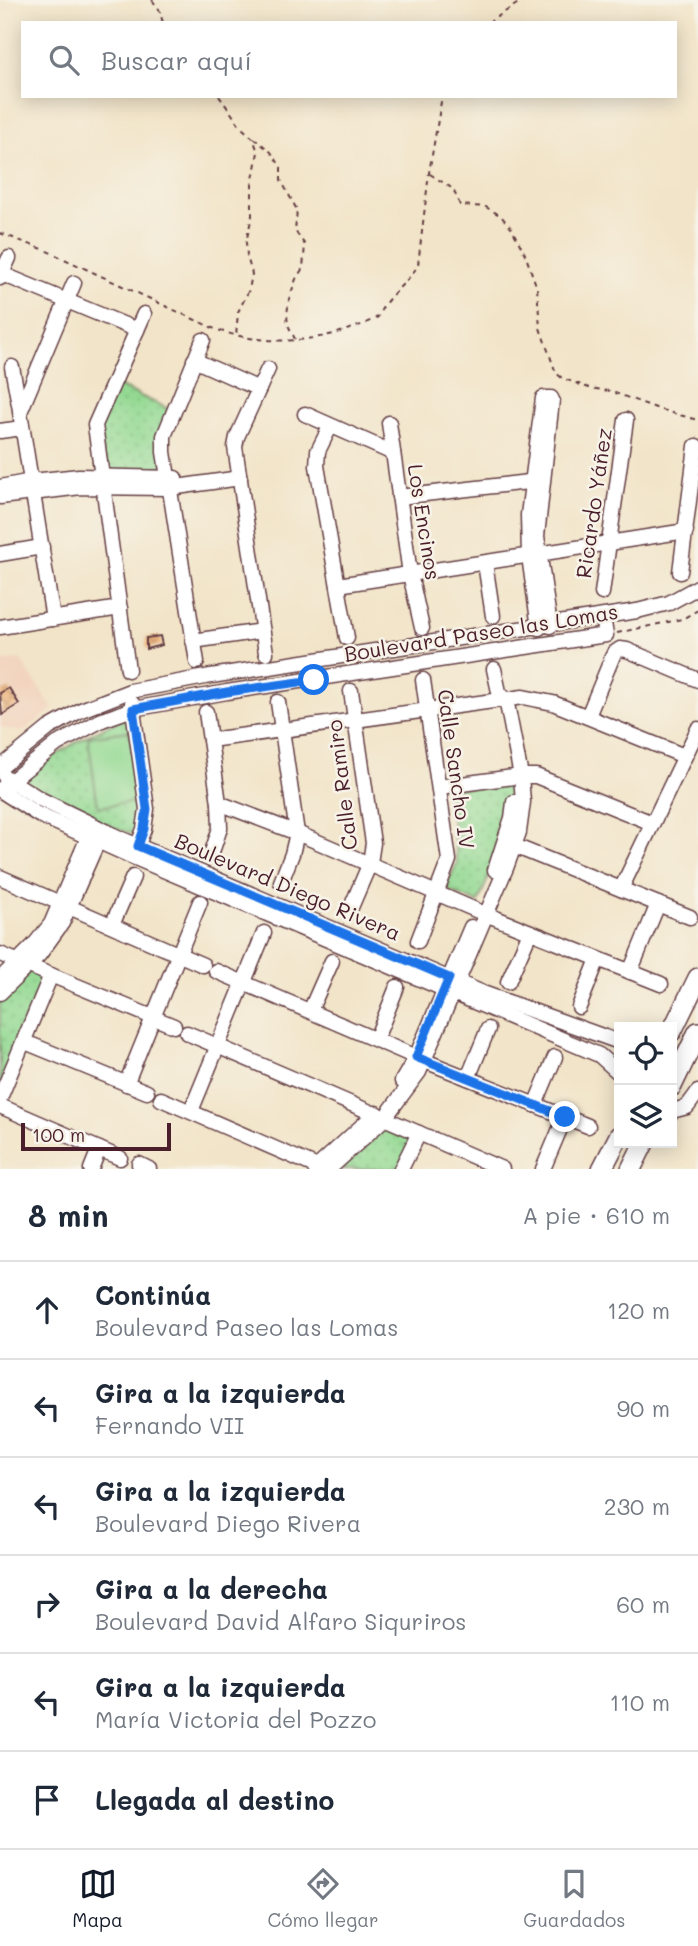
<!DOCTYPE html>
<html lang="es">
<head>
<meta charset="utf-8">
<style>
	:root { --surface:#fff; --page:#f2f2f3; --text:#1f2937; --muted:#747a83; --line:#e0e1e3; --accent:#111827 }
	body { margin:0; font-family:Mali,sans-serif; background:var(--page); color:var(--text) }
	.controls { position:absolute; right:21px; bottom:21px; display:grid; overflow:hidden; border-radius:0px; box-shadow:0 4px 18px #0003 }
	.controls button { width:63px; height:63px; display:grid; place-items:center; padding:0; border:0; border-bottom:2px solid var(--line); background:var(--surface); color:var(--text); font:35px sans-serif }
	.scale { position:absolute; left:21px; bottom:18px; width:150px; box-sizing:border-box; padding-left:7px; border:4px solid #4a1f2b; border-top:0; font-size:19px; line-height:24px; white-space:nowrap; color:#4a1f2b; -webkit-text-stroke:5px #f7f3e8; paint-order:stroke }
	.stop { position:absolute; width:21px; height:21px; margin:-16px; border:5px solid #1a73e8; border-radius:50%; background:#fff }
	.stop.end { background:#1a73e8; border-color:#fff; box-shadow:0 2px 7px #0008 }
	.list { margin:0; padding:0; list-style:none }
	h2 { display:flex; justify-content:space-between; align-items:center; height:91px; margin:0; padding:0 28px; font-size:30px }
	h2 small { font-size:23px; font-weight:400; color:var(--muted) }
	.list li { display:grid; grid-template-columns:46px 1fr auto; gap:21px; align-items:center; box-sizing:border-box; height:98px; padding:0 28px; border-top:2px solid var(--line) }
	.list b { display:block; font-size:26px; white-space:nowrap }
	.list p { margin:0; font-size:23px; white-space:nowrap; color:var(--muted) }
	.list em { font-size:23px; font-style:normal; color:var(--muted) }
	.icon { flex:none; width:38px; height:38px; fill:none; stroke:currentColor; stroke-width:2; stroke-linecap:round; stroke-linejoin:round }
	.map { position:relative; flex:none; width:698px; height:1169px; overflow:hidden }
	.search { position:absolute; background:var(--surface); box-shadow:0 4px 18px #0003; left:21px; right:21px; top:21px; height:77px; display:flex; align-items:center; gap:18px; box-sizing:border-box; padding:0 24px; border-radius:0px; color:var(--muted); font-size:26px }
	.sheet { height:679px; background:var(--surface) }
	nav { display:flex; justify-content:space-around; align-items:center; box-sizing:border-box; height:98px; border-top:2px solid var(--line); background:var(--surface); font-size:19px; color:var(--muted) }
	nav a { display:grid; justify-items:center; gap:4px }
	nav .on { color:var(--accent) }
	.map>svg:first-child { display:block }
	.built { fill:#f2d4be }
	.park { fill:url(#park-dots); stroke:#6e7c5e; stroke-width:2 }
	.garden { fill:#93d992; stroke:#6e7c5e; stroke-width:2 }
	.building { fill:url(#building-cross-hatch) }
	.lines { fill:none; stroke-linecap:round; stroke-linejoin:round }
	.minor-casing { stroke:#633d43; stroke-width:17 }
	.highway-casing { stroke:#633d43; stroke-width:22 }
	.path { stroke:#633d43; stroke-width:2; stroke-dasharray:5 5; stroke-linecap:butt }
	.minor { stroke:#fff; stroke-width:14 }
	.highway { stroke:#fff; stroke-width:19 }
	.route { stroke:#1a73e8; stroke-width:9 }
	.labels { text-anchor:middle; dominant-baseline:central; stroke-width:5; stroke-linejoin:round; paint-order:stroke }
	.street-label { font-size:21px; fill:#4a1f2b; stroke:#f7f3e8 }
</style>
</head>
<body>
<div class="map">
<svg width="698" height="1169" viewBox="0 0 698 1169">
	<defs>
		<pattern id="park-dots" width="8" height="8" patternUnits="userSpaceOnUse" patternTransform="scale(1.75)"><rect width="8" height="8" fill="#93d992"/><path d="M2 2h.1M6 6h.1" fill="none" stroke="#80ba7e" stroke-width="1.8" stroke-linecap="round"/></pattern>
		<pattern id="building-cross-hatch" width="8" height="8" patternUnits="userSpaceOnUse" patternTransform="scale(1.75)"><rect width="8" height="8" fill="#eeb57e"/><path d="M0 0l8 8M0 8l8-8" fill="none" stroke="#ce9b6d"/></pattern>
	</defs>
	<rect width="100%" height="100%" fill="#f7f3e8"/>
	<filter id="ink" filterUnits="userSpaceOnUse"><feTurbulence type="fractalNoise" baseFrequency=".0143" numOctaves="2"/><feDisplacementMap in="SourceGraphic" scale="14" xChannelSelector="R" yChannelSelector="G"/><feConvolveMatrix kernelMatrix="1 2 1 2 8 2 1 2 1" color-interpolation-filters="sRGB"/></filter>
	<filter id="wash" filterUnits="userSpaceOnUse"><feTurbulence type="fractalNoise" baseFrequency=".00686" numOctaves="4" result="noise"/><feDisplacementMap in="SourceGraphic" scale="28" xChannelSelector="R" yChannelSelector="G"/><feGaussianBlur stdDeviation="1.57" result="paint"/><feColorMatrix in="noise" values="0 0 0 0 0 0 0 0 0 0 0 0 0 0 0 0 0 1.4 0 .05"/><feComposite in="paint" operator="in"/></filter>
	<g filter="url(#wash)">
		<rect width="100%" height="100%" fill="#f2e4c8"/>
		<polygon class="built" points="20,659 53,709 22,732 0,727 0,662"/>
		<g class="park">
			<polygon points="116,385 169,409 162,474 106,472 98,424"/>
			<path d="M132,715L144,815L136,835C97,824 59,803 25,782V778C62,749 88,733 132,715Z"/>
			<polygon points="511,781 513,803 500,850 478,903 445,889 457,863 448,790"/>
			<polygon points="32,969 46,976 0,1092 0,999"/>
			<polygon points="389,1123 416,1135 399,1169 342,1169"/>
		</g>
		<polygon class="garden" points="129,731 140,801 98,807 88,737"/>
		<g id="blocks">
			<g class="building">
				<polygon points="160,636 162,645 146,649 146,638"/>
				<polygon points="9,688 19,704 2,715 0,693"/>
			</g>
		</g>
	</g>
	<g filter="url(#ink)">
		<use href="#blocks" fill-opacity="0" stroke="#633d43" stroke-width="2"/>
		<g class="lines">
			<g class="minor-casing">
				<g id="minor">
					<polyline points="2,274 137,330"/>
					<polyline points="0,278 9,258"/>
					<polyline points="194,360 259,389"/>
					<polyline points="12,367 20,410"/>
					<polyline points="305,414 393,453"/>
					<polyline points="389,423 410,574 422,628"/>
					<polyline points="330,427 318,451 317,466 347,638"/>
					<polyline points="0,431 22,428"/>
					<polyline points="0,487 32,481 79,476 175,478"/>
					<polyline points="0,497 81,487 170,488 240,478"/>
					<polyline points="399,497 537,481"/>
					<polyline points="0,554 42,547"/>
					<polyline points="485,563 493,616"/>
					<polyline points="680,572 696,446"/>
					<polyline points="338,585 686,531"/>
					<polyline points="602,593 626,420"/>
					<polyline points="603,617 606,635 227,692 133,709 102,720 57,744 0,790 37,814 133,857 599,1055 619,1073"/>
					<polyline points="53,619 20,412 74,283"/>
					<polyline points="0,627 120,608"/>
					<polyline points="539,628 529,556 528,515 543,398 551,398 552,400 537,536 550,626"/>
					<polyline points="193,641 262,631"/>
					<polyline points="266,653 235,447 237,437 268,369"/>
					<polyline points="197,662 164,452 164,436 203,340"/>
					<polyline points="128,670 95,425 144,314"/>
					<polyline points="278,702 297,833 292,854 281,882"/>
					<polyline points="132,703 147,809 144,829 134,855"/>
					<polyline points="206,712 210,740"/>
					<polyline points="588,716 614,653 620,649 627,650 698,680"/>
					<polyline points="0,768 49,728 81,710 130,691 211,676 637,611 669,603 698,587"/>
					<polyline points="5,777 40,799 122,839 483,993 619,1042"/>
					<polyline points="439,787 521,776 536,776 652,823"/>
					<polyline points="507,843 690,917"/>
					<polyline points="211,855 220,828 219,803"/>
					<polyline points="495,870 512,818 514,802"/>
					<polyline points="0,877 203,965"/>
					<polyline points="621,889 698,729"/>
					<polyline points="349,912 370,863 373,843 351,691"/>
					<polyline points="112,925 133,877"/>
					<polyline points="418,941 449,860 423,680"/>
					<polyline points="0,954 174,1026"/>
					<polyline points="216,971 425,1061 588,1126"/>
					<polyline points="630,972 658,904"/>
					<polyline points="0,979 34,945 51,924 91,830"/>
					<polyline points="508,982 530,932"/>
					<polyline points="661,984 478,911 297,833 219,803 210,740 523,697 553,703 684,756"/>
					<polyline points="0,993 39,955 62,923 101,834"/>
					<polyline points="579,1007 598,959"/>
					<polyline points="310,1011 332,961"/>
					<polyline points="187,1033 502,1169"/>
					<polyline points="376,1039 397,987"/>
					<polyline points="25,1042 147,1092"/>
					<polyline points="468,1078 488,1029"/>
					<polyline points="402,1081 416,1057 471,927"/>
					<polyline points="126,1084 200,902"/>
					<polyline points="0,1098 51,975"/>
					<polyline points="161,1099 322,1169"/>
					<polyline points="535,1105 555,1057"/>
					<polyline points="0,1106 120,1158"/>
					<polyline points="191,1111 264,933"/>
					<polyline points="672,1111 687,1107 698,1092"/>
					<polyline points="139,1164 149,1169"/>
					<polyline points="91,1169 99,1149"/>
					<polyline points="315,1169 376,1113"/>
					<polyline points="329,1169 384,1119 419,1072 506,868 519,832 523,802 521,776 508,709 505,699 499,692 494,669"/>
					<polyline points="401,1169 419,1133"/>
					<polyline points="543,1169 565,1117"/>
				</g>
			</g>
			<g class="highway-casing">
				<g id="highway">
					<polyline points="672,1031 698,978"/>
					<polyline points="672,1086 698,1032"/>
					<polyline points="602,1169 619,1136"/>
					<polyline points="631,1169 644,1143"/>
				</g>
			</g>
			<g class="path">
				<polyline points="152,0 159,9 163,23"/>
				<polyline points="488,23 523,0"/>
				<polyline points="219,96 242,128 253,138 258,152 252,185 252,216 246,242 247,256 252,274 249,290 238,312 236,336"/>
				<polyline points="254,138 271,152 281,167 281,180 297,210 295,231 305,245 303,268 296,279 289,299 287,315 288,325 295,339"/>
				<polyline points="430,174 453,189 460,205 486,207 501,216 512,229 525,254 537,288 540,328 556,373 562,378 589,388 610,391 661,410 698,420"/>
				<path d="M0,233L45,250L215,329C268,348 328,343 378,317C386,295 407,285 418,265L429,173L442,96"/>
				<polyline points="617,633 682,619 698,610"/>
			</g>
			<use href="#minor" class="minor"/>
			<use href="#highway" class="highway"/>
		</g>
	</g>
	<g class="lines" filter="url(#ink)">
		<polyline class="route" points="314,680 227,692 133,709 147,809 144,829 138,846 449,978 416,1057 565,1117"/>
	</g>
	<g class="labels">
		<g class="street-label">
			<text transform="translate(593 503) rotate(-82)">Ricardo Yáñez</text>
			<text transform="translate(425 522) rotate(81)">Los Encinos</text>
			<text transform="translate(481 632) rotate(-9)">Boulevard Paseo las Lomas</text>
			<text transform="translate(457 769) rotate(82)">Calle Sancho IV</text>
			<text transform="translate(341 785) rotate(-97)">Calle Ramiro</text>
			<text transform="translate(288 886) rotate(23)">Boulevard Diego Rivera</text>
		</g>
	</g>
</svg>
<div class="controls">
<button><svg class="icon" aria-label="locate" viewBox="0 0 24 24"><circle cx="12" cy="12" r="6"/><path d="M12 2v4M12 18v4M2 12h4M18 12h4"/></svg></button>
<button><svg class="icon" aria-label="layers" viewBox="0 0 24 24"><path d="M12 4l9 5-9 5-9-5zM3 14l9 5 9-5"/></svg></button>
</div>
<div class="scale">100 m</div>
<div class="stop" style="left:314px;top:680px"></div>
<div class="stop end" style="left:565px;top:1117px"></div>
<div class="search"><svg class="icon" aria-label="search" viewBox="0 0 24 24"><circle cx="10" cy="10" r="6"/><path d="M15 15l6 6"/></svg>Buscar aquí</div>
</div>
<section class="sheet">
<h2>8 min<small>A pie · 610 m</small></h2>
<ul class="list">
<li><svg class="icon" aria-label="ahead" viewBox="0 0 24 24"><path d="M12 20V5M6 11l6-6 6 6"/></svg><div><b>Continúa</b><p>Boulevard Paseo las Lomas</p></div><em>120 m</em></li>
<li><svg class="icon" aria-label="left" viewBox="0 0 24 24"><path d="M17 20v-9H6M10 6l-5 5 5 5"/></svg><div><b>Gira a la izquierda</b><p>Fernando VII</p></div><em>90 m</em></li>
<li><svg class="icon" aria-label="left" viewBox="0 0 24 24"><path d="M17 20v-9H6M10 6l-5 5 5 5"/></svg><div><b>Gira a la izquierda</b><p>Boulevard Diego Rivera</p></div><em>230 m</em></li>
<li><svg class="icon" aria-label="right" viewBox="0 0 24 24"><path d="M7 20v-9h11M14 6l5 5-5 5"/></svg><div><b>Gira a la derecha</b><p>Boulevard David Alfaro Siquriros</p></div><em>60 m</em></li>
<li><svg class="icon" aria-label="left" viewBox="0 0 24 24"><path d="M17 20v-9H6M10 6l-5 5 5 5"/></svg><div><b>Gira a la izquierda</b><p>María Victoria del Pozzo</p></div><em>110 m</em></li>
<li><svg class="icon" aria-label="arrive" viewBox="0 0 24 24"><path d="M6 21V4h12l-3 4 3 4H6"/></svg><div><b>Llegada al destino</b></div></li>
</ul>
</section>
<nav>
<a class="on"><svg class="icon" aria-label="map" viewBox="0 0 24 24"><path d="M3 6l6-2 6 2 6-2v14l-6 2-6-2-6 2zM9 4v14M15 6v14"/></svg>Mapa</a>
<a><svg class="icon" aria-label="directions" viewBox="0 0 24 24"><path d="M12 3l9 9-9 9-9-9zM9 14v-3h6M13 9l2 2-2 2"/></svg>Cómo llegar</a>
<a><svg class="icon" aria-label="saved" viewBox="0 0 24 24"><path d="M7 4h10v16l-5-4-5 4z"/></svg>Guardados</a>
</nav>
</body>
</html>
